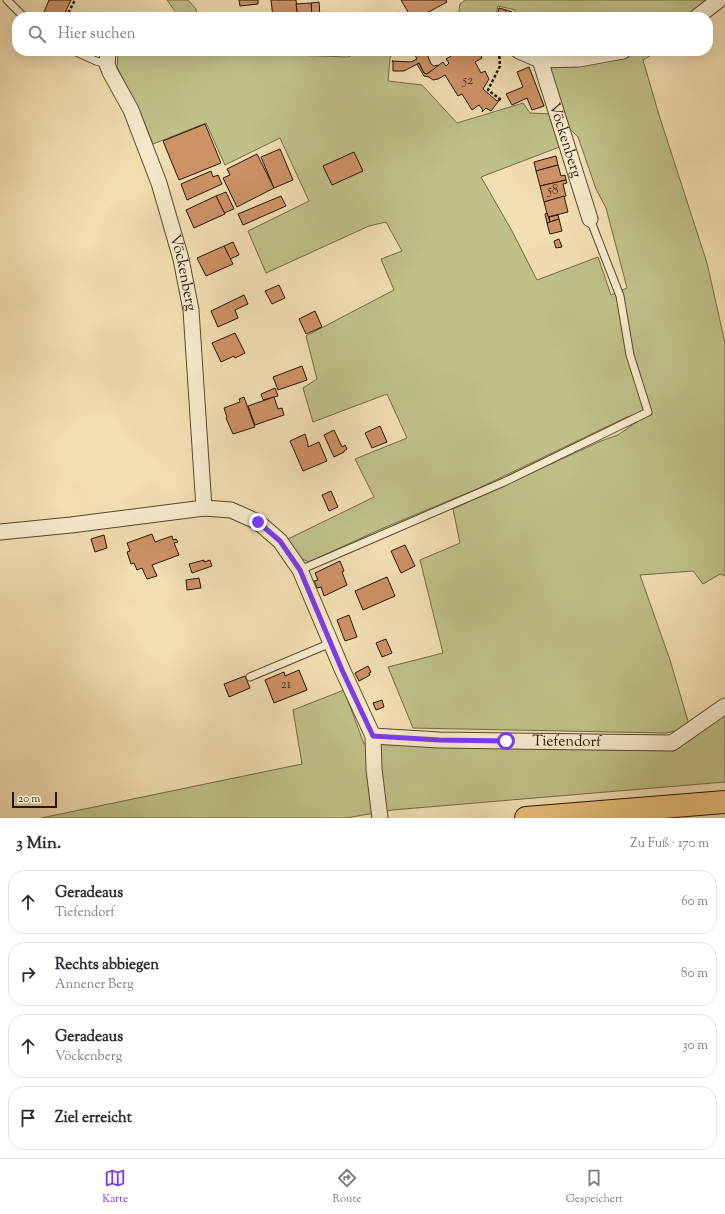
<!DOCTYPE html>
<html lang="de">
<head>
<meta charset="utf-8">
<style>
	:root { --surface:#fff; --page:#f2f2f3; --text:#2b2b33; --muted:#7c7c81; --line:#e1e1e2; --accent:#7c3aed }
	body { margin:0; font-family:"Sorts Mill Goudy",serif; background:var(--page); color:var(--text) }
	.scale { position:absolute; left:12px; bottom:10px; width:45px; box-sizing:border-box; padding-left:4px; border:2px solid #271500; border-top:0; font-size:11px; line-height:14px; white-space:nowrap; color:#271500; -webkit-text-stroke:3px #f6eacc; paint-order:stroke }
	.stop { position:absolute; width:12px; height:12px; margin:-9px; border:3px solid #7c3aed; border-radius:50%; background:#fff }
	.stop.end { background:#7c3aed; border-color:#fff; box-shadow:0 1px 4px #0008 }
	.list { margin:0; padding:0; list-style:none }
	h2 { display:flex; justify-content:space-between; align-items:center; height:52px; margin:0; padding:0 16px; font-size:17px }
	h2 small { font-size:13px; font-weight:400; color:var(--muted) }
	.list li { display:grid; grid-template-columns:26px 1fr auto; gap:12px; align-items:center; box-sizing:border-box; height:64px; margin:0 8px 8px; padding:0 8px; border:1px solid var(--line); border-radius:16px }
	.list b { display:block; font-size:15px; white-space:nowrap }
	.list p { margin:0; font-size:13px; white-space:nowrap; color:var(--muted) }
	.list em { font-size:13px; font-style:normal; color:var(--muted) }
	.icon { flex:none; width:22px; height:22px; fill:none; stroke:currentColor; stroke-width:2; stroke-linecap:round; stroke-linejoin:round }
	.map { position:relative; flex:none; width:725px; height:818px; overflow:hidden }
	.search { position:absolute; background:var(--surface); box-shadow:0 4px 16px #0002; left:12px; right:12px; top:12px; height:44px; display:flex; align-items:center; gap:10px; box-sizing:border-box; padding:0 14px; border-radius:16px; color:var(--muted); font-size:15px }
	.sheet { height:340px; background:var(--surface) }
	nav { display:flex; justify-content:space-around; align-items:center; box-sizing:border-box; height:56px; border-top:1px solid var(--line); background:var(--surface); font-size:11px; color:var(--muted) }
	nav a { display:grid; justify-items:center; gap:2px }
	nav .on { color:var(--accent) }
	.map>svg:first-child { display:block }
	.green { fill:#c0c088; stroke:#746a44 }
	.building { fill:#ce9267; stroke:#271500 }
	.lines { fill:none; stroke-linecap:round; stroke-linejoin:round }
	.service-casing { stroke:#5a472c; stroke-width:9 }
	.minor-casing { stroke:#5a472c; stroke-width:17 }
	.motorway-casing { stroke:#271500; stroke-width:24 }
	.path { stroke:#271500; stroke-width:2.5; stroke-dasharray:3 2; stroke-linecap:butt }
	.service { stroke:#f6eacc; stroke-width:7 }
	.minor { stroke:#f6eacc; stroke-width:15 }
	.motorway { stroke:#e8bf78; stroke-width:22 }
	.route { stroke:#7c3aed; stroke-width:5 }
	.labels { text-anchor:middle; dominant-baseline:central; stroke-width:3; stroke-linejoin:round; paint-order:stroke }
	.number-label { font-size:13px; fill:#51341a }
	.street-label { font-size:15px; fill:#271500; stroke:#f6eacc }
</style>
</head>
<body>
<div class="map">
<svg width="725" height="818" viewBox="0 0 725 818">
	<rect width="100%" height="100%" fill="#f1deb1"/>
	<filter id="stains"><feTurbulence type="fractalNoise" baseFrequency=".005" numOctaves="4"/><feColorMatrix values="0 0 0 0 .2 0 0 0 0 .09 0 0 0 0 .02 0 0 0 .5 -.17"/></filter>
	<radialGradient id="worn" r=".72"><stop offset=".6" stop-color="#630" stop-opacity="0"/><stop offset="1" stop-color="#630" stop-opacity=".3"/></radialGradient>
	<g class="green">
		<polygon points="167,0 188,0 196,9 197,17 179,17"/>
		<polygon points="465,0 712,0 695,17 514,17 515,10 498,6 495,17 458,17 460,4"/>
		<polygon points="121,51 234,51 265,54 347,57 366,51 394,51 390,58 388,81 422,85 457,123 523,103 530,113 551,114 562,146 481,177 512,231 537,280 598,257 611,295 627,288 606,208 596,189 578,137 565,124 549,65 539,51 658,51 643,60 659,115 707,263 725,343 725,576 720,574 703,584 693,571 640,575 670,660 690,728 666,733 413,728 388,667 443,653 420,560 460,543 453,509 601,441 618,435 651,412 627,417 477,489 381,529 309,562 300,558 288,539 374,497 355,459 407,438 387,394 313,422 303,388 317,379 306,336 394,290 381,259 402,251 386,222 369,226 266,273 248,231 309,201 280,138 225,165 206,123 153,144 142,117 117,67 118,54"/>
		<polygon points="344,690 364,744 679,745 725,707 725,782 392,810 346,818 41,818 302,764 293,710"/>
	</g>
	<g class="building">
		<polygon points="49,0 71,0 63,17 55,17 44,12"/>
		<polygon points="239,0 258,0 258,4 240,6"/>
		<polygon points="271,0 296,0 298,17 273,17"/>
		<polygon points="401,0 446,0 447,2 425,14 424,13 416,17 411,17"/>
		<polygon points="319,2 320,17 312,17 311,3"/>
		<polygon points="311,3 312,17 297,17 298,17 296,4"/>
		<polygon points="499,8 506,10 504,17 497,17"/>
		<polygon points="506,10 512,12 511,17 504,17"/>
		<polygon points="400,12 401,17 384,17 385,14 392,15"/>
		<polygon points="413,51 426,51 431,64 434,66 438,65 439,66 427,74 424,73 419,63 404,71 393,71 393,61 392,61 411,62 417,59"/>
		<polygon points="455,51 479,51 482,58 475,62 481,73 485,71 489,79 483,89 497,101 501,98 491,111 486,108 482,112 483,110 479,105 472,110 462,94 458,96 445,75 438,79 433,80 429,77 424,76 417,64 419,63 424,73 427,74 443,62 446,66 449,63 446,59 456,53"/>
		<polygon points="529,67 544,106 532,110 527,98 512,105 506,94 523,87 517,72"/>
		<polygon points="205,124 221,163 179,180 163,141"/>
		<polygon points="280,149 293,180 274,188 261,157"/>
		<polygon points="354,152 363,171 332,185 323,166"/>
		<polygon points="257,154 274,188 237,207 223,178 230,175 227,169"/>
		<polygon points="556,156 558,165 536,171 534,162"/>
		<polygon points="558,165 561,176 565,175 566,180 540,186 536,171"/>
		<polygon points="211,171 213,177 218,175 222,184 187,200 181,184"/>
		<polygon points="566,180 567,183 563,184 566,196 544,202 540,186"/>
		<polygon points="226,192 234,209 224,213 216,196"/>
		<polygon points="216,196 225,214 194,228 186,210"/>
		<polygon points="281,196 286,206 243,225 238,214"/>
		<polygon points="564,196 568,212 548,217 544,202"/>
		<polygon points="547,213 550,222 547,223 545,214"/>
		<polygon points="558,215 559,219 550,222 549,217"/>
		<polygon points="559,219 562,231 550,234 547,223"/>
		<polygon points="559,239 562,247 556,248 554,241"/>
		<polygon points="233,242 239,255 230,259 224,246"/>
		<polygon points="224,246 233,264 206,276 197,258"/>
		<polygon points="279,285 285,298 272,304 265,291"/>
		<polygon points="244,295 248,304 235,310 238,318 218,327 211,311"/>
		<polygon points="315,311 322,327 306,334 299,319"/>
		<polygon points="235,333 245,353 235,358 234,356 221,362 212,343"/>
		<polygon points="302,366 307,380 278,390 273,377"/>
		<polygon points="275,388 278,396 263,400 261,394"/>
		<polygon points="244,397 255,427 233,434 226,418 227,417 224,408 240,402 239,399"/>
		<polygon points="274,397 278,409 282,408 284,415 255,425 248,406"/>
		<polygon points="380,426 387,442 372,448 365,433"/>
		<polygon points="334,430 342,447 345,445 347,449 344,451 344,452 334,457 324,435"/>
		<polygon points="305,434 308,444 308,447 319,442 327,461 303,471 290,441"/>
		<polygon points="331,491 338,507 329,511 322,495"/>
		<polygon points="152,534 155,542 172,536 173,540 176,539 178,542 174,543 179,555 152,565 157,576 147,579 142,568 137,570 134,563 131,564 127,552 130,551 127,543"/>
		<polygon points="104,535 107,548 95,552 91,539"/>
		<polygon points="405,545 415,566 401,573 391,551"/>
		<polygon points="204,560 204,562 210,560 212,566 192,573 189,564"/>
		<polygon points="340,561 344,571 342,572 347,585 324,596 321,587 317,588 314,581 318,580 315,573"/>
		<polygon points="387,577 395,596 363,610 355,591"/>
		<polygon points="199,578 201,588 187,590 186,580"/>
		<polygon points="349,615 357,637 345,641 337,620"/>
		<polygon points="386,639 392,653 382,657 376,643"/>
		<polygon points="368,666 371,672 369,673 370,675 359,681 355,673"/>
		<polygon points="299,670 307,690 274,703 265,680 284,672 285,676"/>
		<polygon points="245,676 250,688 229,697 224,684"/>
		<polygon points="382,700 384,707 376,710 373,703"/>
	</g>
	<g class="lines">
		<g class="service-casing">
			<g id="service">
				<polyline points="7,0 24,17"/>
				<polyline points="74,51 96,61 107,64"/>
				<polyline points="300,570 504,482 648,412 630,355 620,296 590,219"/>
				<polyline points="250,677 331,643"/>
			</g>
		</g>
		<g class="minor-casing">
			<g id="minor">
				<polyline points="697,17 719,0"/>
				<path id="s1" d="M110,51L108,53L107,64L110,72L131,110L159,183L181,259L191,310L204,508"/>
				<path id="s2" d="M519,51L540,60L590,219"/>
				<polyline points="540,60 579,59 623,51"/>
				<polyline points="0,532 71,525 204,508 231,510 258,522 280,541 300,570 342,669 373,736 374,769 380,818"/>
				<path id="s3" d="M373,736L439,740L672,743L725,706"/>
			</g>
		</g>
		<g class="motorway-casing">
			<polyline id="motorway" points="526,818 725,802"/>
		</g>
		<g class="path">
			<polyline points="43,17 44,15 48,17"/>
			<polyline points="66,17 75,0"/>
			<polyline points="499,51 500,66 488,90 501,100"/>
		</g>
		<use href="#service" class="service"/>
		<use href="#minor" class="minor"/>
		<use href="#motorway" class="motorway"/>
	</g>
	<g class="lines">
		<polyline class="route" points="258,522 280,541 300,570 342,670 373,736 439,740 506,741"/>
	</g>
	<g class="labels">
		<g class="number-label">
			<text x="468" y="81">52</text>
			<text x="553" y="191">58</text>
			<text x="286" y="685">21</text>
		</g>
		<g class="street-label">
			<text stroke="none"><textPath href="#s2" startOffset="107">Vöckenberg</textPath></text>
			<text stroke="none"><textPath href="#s1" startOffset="237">Vöckenberg</textPath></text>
			<text stroke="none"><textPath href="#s3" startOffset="194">Tiefendorf</textPath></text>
		</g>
	</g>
	<rect width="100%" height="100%" filter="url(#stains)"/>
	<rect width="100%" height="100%" fill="url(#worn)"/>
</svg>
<div class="scale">20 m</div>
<div class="stop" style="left:506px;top:741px"></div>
<div class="stop end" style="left:258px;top:522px"></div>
<div class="search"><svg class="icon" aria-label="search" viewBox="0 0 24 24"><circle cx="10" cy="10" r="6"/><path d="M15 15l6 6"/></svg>Hier suchen</div>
</div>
<section class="sheet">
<h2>3 Min.<small>Zu Fuß · 170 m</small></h2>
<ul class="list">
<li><svg class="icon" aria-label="ahead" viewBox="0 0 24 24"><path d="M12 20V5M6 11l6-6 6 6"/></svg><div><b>Geradeaus</b><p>Tiefendorf</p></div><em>60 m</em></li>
<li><svg class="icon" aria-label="right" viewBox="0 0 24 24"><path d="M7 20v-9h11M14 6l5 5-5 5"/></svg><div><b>Rechts abbiegen</b><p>Annener Berg</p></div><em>80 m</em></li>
<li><svg class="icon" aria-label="ahead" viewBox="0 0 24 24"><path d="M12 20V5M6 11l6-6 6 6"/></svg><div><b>Geradeaus</b><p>Vöckenberg</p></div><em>30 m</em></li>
<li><svg class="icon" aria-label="arrive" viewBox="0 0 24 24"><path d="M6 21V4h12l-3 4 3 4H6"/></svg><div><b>Ziel erreicht</b></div></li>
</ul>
</section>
<nav>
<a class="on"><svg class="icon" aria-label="map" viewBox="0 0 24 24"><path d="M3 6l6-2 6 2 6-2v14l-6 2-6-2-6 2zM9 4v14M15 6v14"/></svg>Karte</a>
<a><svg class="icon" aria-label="directions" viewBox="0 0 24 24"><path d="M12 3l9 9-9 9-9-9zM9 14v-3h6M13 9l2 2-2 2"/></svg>Route</a>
<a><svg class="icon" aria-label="saved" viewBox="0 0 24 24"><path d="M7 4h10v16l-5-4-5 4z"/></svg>Gespeichert</a>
</nav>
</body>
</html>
